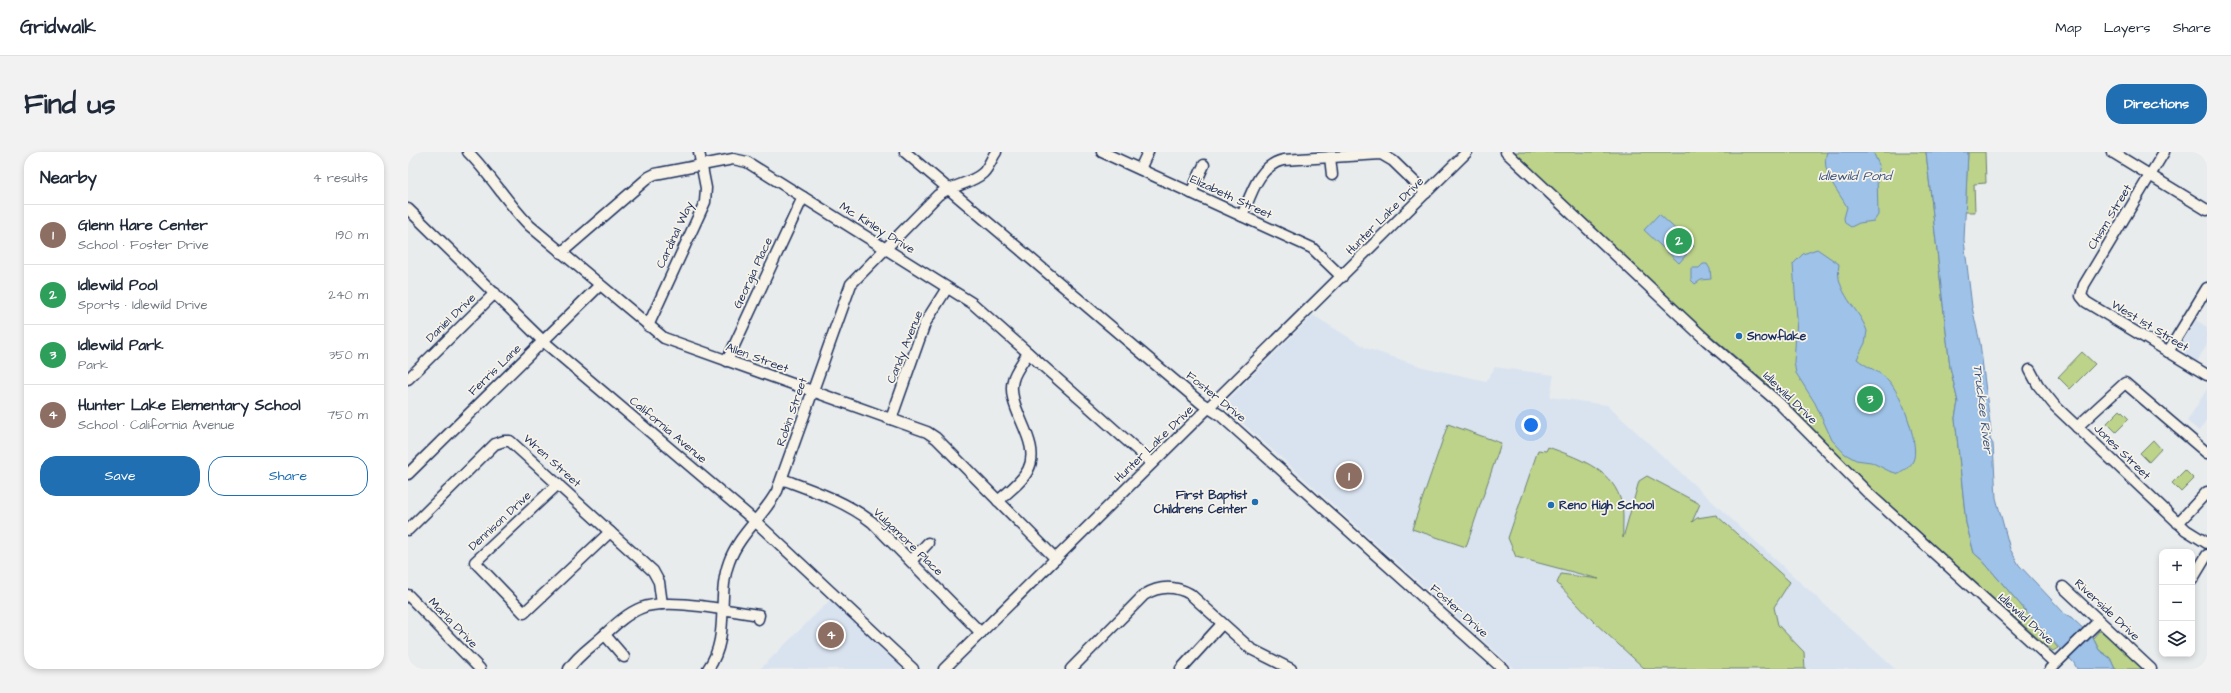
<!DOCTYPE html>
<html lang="en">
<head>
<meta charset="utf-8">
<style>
	:root { --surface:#fff; --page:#f2f2f3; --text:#1f2937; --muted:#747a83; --line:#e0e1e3; --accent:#1f6fb2 }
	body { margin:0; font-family:"Architects Daughter",sans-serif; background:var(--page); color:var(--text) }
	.controls { position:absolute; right:12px; bottom:12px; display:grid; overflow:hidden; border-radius:8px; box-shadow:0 2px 6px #0003 }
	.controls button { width:36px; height:36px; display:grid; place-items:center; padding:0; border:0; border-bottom:1px solid var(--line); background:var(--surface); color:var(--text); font:20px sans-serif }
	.you { position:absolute; left:1123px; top:273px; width:14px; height:14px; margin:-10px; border:3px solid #fff; border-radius:50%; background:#1a73e8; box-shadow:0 0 0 6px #1a73e833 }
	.badge { display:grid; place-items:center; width:26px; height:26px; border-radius:50%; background:var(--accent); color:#fff; font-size:13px; font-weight:700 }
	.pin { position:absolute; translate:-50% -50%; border:2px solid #fff; box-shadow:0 1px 4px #0006 }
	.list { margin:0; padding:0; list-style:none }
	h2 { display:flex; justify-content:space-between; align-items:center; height:52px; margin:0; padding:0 16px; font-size:17px }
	h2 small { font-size:13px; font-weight:400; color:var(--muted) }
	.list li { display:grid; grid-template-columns:26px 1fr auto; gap:12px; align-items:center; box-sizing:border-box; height:60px; padding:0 16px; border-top:1px solid var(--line) }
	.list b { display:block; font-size:15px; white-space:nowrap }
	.list p { margin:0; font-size:13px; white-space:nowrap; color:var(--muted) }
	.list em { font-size:13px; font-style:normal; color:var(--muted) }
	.actions { display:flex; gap:8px; padding:12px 16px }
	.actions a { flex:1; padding:9px 0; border:1px solid var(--accent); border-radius:16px; text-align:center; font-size:14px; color:var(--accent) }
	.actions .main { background:var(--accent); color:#fff }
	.icon { flex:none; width:22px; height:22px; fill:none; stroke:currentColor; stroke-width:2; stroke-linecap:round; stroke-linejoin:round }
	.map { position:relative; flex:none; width:1799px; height:517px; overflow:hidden; border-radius:16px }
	header { display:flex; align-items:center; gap:24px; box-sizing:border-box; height:56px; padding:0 20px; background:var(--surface); border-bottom:1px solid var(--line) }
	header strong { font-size:19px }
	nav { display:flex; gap:22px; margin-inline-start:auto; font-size:14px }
	.intro { display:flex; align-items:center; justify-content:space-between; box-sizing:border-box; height:96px; padding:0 24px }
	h1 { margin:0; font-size:28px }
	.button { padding:10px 18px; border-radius:16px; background:var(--accent); color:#fff; font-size:14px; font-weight:700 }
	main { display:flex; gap:24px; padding:0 24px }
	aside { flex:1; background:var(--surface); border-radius:16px; box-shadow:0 2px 6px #0003 }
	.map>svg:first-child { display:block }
	.built { fill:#d9e3f0 }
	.green { fill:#bcd389; stroke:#6c8174 }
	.water { fill:#9fc3e8; stroke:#6a88b1 }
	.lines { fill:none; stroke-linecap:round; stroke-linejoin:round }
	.minor-casing { stroke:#1b2f5e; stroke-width:13 }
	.minor { stroke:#f7f3e8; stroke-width:10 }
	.poi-dot { fill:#1f6fb2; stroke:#f7f3e8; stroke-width:1.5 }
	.labels { text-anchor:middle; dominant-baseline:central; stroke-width:3.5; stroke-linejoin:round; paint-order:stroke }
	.street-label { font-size:12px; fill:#1b2f5e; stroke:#f7f3e8 }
	.poi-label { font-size:12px; font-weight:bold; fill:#1b2f5e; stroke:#f7f3e8; text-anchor:start }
	.water-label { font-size:13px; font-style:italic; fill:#3c5480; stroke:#f7f3e8 }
</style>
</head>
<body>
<header>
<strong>Gridwalk</strong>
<nav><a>Map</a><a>Layers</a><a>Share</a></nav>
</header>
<div class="intro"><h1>Find us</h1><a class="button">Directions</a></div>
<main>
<aside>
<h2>Nearby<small>4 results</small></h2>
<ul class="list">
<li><span class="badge" style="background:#8d6e63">1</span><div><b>Glenn Hare Center</b><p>School · Foster Drive</p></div><em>190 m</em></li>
<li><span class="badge" style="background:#2e9e5b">2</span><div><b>Idlewild Pool</b><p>Sports · Idlewild Drive</p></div><em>240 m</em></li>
<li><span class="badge" style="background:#2e9e5b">3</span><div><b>Idlewild Park</b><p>Park</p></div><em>350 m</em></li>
<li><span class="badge" style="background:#8d6e63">4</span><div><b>Hunter Lake Elementary School</b><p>School · California Avenue</p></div><em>750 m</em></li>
</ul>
<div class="actions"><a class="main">Save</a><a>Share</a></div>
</aside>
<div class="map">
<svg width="1799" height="517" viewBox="0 0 1799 517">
	<rect width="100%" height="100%" fill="#e9ecec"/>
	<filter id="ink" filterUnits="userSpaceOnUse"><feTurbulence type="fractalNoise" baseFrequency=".025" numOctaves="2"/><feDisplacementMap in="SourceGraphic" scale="8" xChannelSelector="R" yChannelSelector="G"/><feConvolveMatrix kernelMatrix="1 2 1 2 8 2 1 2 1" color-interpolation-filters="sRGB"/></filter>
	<g filter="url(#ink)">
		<g class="built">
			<polygon points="905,163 958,196 1015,215 1078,229 1087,215 1146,223 1142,245 1199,253 1487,517 1107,517 819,257 817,252 820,248"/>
			<polygon points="1788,168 1799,175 1799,192 1789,210 1774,201 1772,195"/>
			<polygon points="1799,237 1799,267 1791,279 1779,269"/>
			<polygon points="422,448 495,517 352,517"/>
		</g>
		<g class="green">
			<polygon points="1106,0 1518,0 1542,215 1550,250 1547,266 1558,371 1566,401 1574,408 1650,496 1645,499 1635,491 1465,338 1372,243 1294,176"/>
			<polygon points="1560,0 1577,0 1578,31 1566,32 1567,60 1557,60"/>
			<polygon points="1674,200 1687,212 1662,237 1650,225"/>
			<polygon points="1712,258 1721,267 1708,280 1699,271"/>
			<polygon points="1040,272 1093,291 1058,395 1004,377"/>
			<polygon points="1745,288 1753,297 1741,310 1732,301"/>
			<path d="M1140,295C1167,305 1202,316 1212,346C1217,359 1214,373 1215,386L1231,329L1239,324L1292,352L1284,370L1289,366L1308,363L1382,430L1366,455L1370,473L1396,500L1397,517H1237L1185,469L1149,431L1153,422L1191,427L1108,405L1100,386L1130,298L1138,299Z"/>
			<polygon points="1777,318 1786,327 1773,340 1764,331"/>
			<polygon points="1691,479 1699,481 1737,517 1707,517 1702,506 1691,498 1685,486"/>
		</g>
		<g class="water">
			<path d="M1419,0H1465L1471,13L1469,22L1470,63L1466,69L1451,71L1443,75L1437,71L1436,66L1439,55C1430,38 1412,20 1419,0Z"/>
			<polygon points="1518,0 1560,0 1556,88 1564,155 1572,191 1583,280 1582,287 1585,292 1588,346 1602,397 1611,413 1657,462 1663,465 1685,486 1691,498 1702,506 1707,517 1669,517 1666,511 1635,479 1574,408 1566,401 1558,371 1547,266 1550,250 1542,215"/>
			<polygon points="1251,62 1286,94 1271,111 1236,78"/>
			<path d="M1409,97L1431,112C1426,140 1451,156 1459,179L1457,191L1449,207C1458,215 1471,219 1480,228C1493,241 1510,288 1506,306C1504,314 1497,318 1491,322L1481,319L1463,310L1448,308L1437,302L1424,288L1407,251L1388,221L1386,210L1389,167L1385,112L1395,102Z"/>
			<polygon points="1295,112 1299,112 1302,117 1303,127 1293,128 1287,132 1283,128 1283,116 1291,116"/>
		</g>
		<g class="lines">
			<g class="minor-casing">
				<g id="minor">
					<path d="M60,0C83,23 99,51 122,74L256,186L519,280L528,286L648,407"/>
					<polyline points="497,0 793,251 812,263 1095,517"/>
					<polyline points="694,0 904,96 934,125"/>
					<polyline points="1098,0 1299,189 1371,251 1461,342 1647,511"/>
					<polyline points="1704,0 1799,58"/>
					<polyline points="1756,0 1676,133 1673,144 1678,150 1799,223"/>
					<polyline points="922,5 924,23"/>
					<polyline points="732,17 740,0"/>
					<polyline points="783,41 796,13"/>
					<polyline points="0,57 135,189 347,369 505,517"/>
					<path d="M834,64C843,43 850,14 875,8L973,2L985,9L1018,41"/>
					<polyline points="153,101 241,25 247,22 325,7 339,10 564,151 744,311"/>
					<polyline points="240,174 297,50 298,36 291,0"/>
					<polyline points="1760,200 1799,136"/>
					<polyline points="319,209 395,45"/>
					<polyline points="1622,218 1630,233 1647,254 1778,378 1799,391"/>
					<polyline points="0,227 87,141"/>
					<polyline points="483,267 517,171 539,136"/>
					<polyline points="1669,275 1717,231 1799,301"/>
					<polyline points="0,322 192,133"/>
					<path d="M374,327C406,339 437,349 464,370L573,481"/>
					<polyline points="150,332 67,410 116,461 202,380"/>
					<path d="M590,349C600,340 614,330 620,318C635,290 597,256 605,228C607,219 615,210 620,201"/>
					<polyline points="1770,371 1799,340"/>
					<polyline points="0,378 87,292 96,289 102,289 245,419 251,430 254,452"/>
					<polyline points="503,409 520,391"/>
					<polyline points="1784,428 1799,403"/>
					<polyline points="1655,435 1743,517"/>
					<polyline points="0,443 72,517"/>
					<polyline points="197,483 216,505"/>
					<path d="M161,517C169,504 183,495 194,485C206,474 218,462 233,456C261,445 320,459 351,463L350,467"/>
					<path d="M300,517C323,485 308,445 321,410C331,382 355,365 369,339L443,132L530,43C544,33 563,32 575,21C581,15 583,7 588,0"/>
					<polyline points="536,517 1059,0"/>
					<path d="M663,517L736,443C751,434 766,433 782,442L843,497L883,517"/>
					<polyline points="773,517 814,472"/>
					<polyline points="1642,517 1691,469"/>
				</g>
			</g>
			<use href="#minor" class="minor"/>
		</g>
	</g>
	<g class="poi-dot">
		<circle cx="1331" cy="184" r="4"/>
		<circle cx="847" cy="350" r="4"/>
		<circle cx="1143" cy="353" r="4"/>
	</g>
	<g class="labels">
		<g class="street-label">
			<text transform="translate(823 45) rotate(25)">Elizabeth Street</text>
			<text transform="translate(977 64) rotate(-45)">Hunter Lake Drive</text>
			<text transform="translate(1702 65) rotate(-59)">Chism Street</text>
			<text transform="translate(469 76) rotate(32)">Mc Kinley Drive</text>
			<text transform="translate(267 83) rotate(-65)">Cardinal Way</text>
			<text transform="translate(345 121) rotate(-65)">Georgia Place</text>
			<text transform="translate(43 166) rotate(-44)">Daniel Drive</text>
			<text transform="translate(1742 174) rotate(31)">West 1st Street</text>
			<text transform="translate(497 195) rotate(-68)">Candy Avenue</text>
			<text transform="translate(349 206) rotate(20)">Allen Street</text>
			<text transform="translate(87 218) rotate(-44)">Ferris Lane</text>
			<text transform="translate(808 245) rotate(39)">Foster Drive</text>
			<text transform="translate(1382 246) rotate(44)">Idlewild Drive</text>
			<text transform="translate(384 260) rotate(-71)">Robin Street</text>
			<text transform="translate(260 278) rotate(40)">California Avenue</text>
			<text transform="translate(746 292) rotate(-44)">Hunter Lake Drive</text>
			<text transform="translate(1714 300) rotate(44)">Jones Street</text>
			<text transform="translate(144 309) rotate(42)">Wren Street</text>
			<text transform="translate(92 369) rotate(-43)">Dennison Drive</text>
			<text transform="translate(500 390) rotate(44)">Vulgamore Place</text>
			<text transform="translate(1699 458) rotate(43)">Riverside Drive</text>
			<text transform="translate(1051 459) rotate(42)">Foster Drive</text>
			<text transform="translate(1618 467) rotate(42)">Idlewild Drive</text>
			<text transform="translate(45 471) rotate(46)">Marla Drive</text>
		</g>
		<g class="poi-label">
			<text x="1339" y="184">Snowflake</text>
			<text x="839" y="343" text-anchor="end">First Baptist<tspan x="839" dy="14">Childrens Center</tspan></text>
			<text x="1151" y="353">Reno High School</text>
		</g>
		<g class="water-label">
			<text x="1447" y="24">Idlewild Pond</text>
			<text transform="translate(1575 257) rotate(83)">Truckee River</text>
		</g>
	</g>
</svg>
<div class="controls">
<button>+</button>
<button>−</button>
<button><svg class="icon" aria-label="layers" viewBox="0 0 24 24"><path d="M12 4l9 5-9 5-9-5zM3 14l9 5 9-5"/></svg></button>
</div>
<div class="you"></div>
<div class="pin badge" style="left:941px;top:324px;background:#8d6e63">1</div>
<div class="pin badge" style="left:1271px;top:89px;background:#2e9e5b">2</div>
<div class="pin badge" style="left:1462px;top:247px;background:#2e9e5b">3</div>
<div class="pin badge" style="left:423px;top:483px;background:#8d6e63">4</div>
</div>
</main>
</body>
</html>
